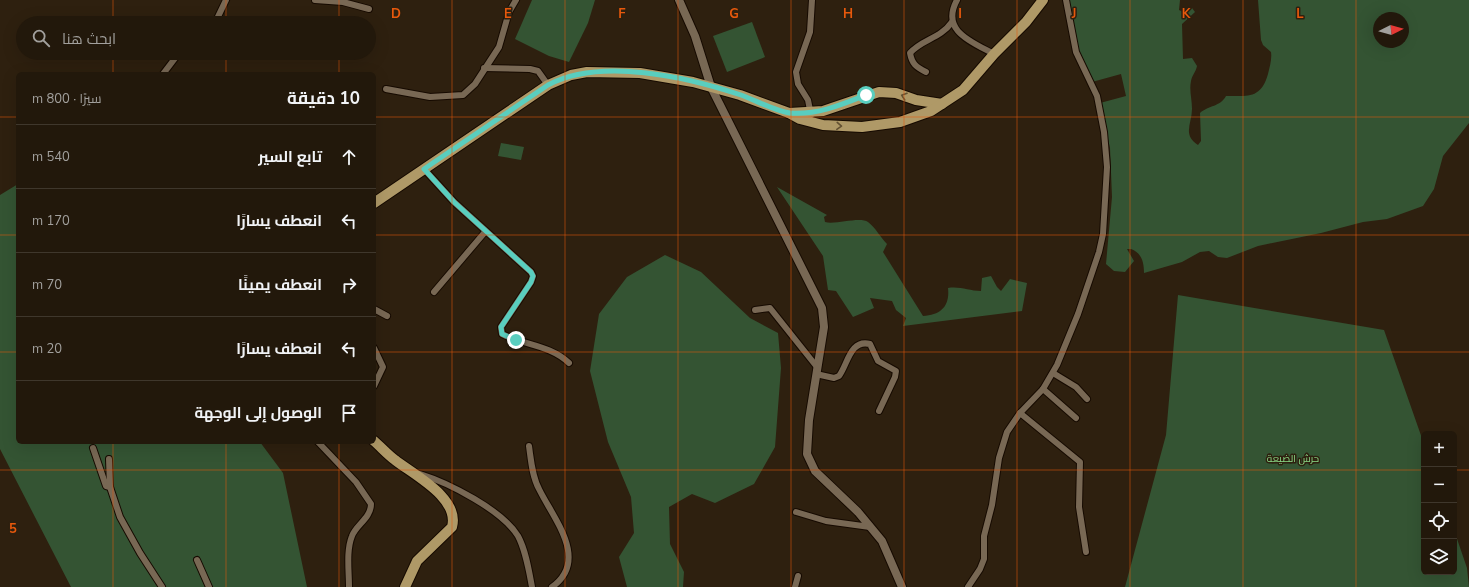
<!DOCTYPE html>
<html lang="ar">
<head>
<meta charset="utf-8">
<style>
	:root { --surface:#22180b; --page:#2e2519; --text:#f1f3f6; --muted:#a2a09d; --line:#3f372c }
	body { margin:0; font-family:"Nunito Sans",Cairo,sans-serif; background:var(--page); color:var(--text); direction:rtl }
	.controls { position:absolute; right:12px; bottom:12px; display:grid; overflow:hidden; border-radius:6px; box-shadow:0 4px 16px #0002 }
	.controls button { width:36px; height:36px; display:grid; place-items:center; padding:0; border:0; border-bottom:1px solid var(--line); background:var(--surface); color:var(--text); font:20px sans-serif }
	.compass { position:absolute; left:1373px; top:12px; width:36px; height:36px; border-radius:50%; background:var(--surface); box-shadow:0 4px 16px #0002; rotate:84deg }
	.stop { position:absolute; width:12px; height:12px; margin:-9px; border:3px solid #59cebf; border-radius:50%; background:#fff }
	.stop.end { background:#59cebf; border-color:#fff; box-shadow:0 1px 4px #0008 }
	.list { margin:0; padding:0; list-style:none }
	h2 { display:flex; justify-content:space-between; align-items:center; height:52px; margin:0; padding:0 16px; font-size:17px }
	h2 small { font-size:13px; font-weight:400; color:var(--muted) }
	.list li { display:grid; grid-template-columns:26px 1fr auto; gap:12px; align-items:center; box-sizing:border-box; height:64px; padding:0 16px; border-top:1px solid var(--line) }
	.list b { display:block; font-size:15px; white-space:nowrap }
	.list em { font-size:13px; font-style:normal; color:var(--muted) }
	.icon { flex:none; width:22px; height:22px; fill:none; stroke:currentColor; stroke-width:2; stroke-linecap:round; stroke-linejoin:round }
	.map { position:relative; flex:none; width:1469px; height:587px; overflow:hidden; direction:ltr }
	.search { position:absolute; background:var(--surface); box-shadow:0 4px 16px #0002; left:16px; top:16px; width:360px; height:44px; display:flex; align-items:center; gap:10px; box-sizing:border-box; padding:0 14px; border-radius:22px; color:var(--muted); font-size:15px }
	.panel { position:absolute; background:var(--surface); box-shadow:0 4px 16px #0002; left:16px; top:72px; width:360px; height:372px; border-radius:6px; direction:rtl }
	.map>svg:first-child { display:block }
	.green { fill:#345433; fill-rule:evenodd }
	.lines { fill:none; stroke-linecap:round; stroke-linejoin:round }
	.minor-casing { stroke:#160a00; stroke-width:8 }
	.tertiary-casing { stroke:#160a00; stroke-width:10 }
	.primary-casing { stroke:#160a00; stroke-width:12 }
	.minor { stroke:#786854; stroke-width:6 }
	.tertiary { stroke:#786854; stroke-width:8 }
	.primary { stroke:#af9967; stroke-width:10 }
	.oneway { stroke:#625032 }
	.route { stroke:#59cebf; stroke-width:5 }
	.grid { fill:none; stroke:#e8590c; stroke-width:1; stroke-opacity:0.55 }
	.labels { text-anchor:middle; dominant-baseline:central; stroke-width:3; stroke-linejoin:round; paint-order:stroke }
	.park-label { font-size:10px; fill:#8bdb88; stroke:#2e200f }
	.grid-label { font-size:13px; text-anchor:middle; font-weight:bold; fill:#e8590c; stroke:#2e200f; stroke-width:3; stroke-linejoin:round; paint-order:stroke }
</style>
</head>
<body>
<div class="map">
<svg width="1469" height="587" viewBox="0 0 1469 587">
	<rect width="100%" height="100%" fill="#2e200f"/>
	<g class="green">
		<polygon points="532,0 595,0 588,23 569,62 549,56 515,39"/>
		<path d="M1068,0H1180L1179,10L1183,12L1192,8L1195,12L1182,24L1183,59L1192,58L1197,66C1196,72 1192,75 1191,81C1189,90 1192,99 1192,109C1192,123 1182,135 1198,145L1201,141L1200,113C1209,105 1220,107 1226,96C1248,96 1261,99 1268,74C1270,66 1272,59 1271,52L1263,45L1261,40L1258,0H1469V123L1443,156L1434,189L1423,206L1387,219L1363,222L1321,233L1258,246L1227,258L1218,257L1209,251L1200,252L1182,262L1144,273C1144,263 1142,253 1131,249H1127L1134,261L1125,272L1114,271L1106,264L1112,197L1110,148L1100,103L1126,96L1121,74L1092,82L1072,35ZM1379,18H1403V42H1379Z"/>
		<polygon points="752,22 765,57 727,72 713,36"/>
		<polygon points="501,143 524,147 521,160 498,156"/>
		<polygon points="18,184 18,442 260,442 283,473 307,587 71,587 0,449 0,195"/>
		<path d="M777,187L827,215L824,217L825,222C836,225 860,216 868,222C875,227 881,238 887,244L883,252L923,316C941,315 950,306 948,288C960,286 969,291 981,291L982,278L991,276L997,287L1001,291L1010,279L1027,283L1022,311L903,326L906,318L896,310L892,301L870,298L874,308L853,317L836,291L828,290L823,256Z"/>
		<polygon points="665,255 701,272 750,318 778,333 781,368 775,447 754,484 715,503 692,494 669,507 670,544 684,572 683,587 627,587 619,557 634,533 631,497 608,442 590,371 599,314 627,277"/>
		<polygon points="1178,295 1384,330 1424,444 1424,572 1454,572 1454,530 1467,568 1469,587 1125,587 1166,435"/>
	</g>
	<g class="lines">
		<g class="minor-casing">
			<g id="minor">
				<polyline points="315,0 343,2 369,9"/>
				<path d="M957,0C940,31 972,42 994,54"/>
				<polyline points="215,23 226,0"/>
				<polyline points="484,68 530,69 538,71 548,85"/>
				<path d="M926,72C916,67 912,64 910,53C922,39 940,39 952,22"/>
				<polyline points="163,74 179,53"/>
				<polyline points="386,89 430,97 463,95 475,84 499,47 509,12 516,0"/>
				<polyline points="811,115 808,100 798,84 796,72 810,32 812,0"/>
				<path d="M424,169L454,202L531,272L533,276L531,282L501,327L502,334C524,345 550,345 569,363"/>
				<polyline points="434,292 485,232"/>
				<polyline points="374,309 387,316"/>
				<polyline points="755,310 770,308 817,367"/>
				<polyline points="374,348 383,367 374,386"/>
				<polyline points="1053,373 1076,387 1087,399"/>
				<path d="M816,374L834,378L839,376C848,364 850,339 870,344L878,361L896,371L895,377L879,411"/>
				<polyline points="1043,389 1076,418"/>
				<polyline points="1020,413 1080,462 1079,507 1086,552"/>
				<path d="M318,442L356,482L371,504C371,518 356,525 352,536C346,551 349,571 349,587"/>
				<path d="M529,446C531,460 532,476 539,489C553,518 590,560 552,587"/>
				<polyline points="93,448 106,486 110,487"/>
				<polyline points="109,459 110,487 120,517 140,553 162,587"/>
				<path d="M420,474C449,483 502,510 518,536C526,551 529,571 532,587"/>
				<polyline points="796,512 826,521 870,527"/>
				<polyline points="197,560 209,587"/>
				<polyline points="795,587 798,576"/>
				<polyline points="968,587 980,569 984,559 984,536 992,505 999,458 1007,432 1020,413 1043,389 1057,365 1078,314 1099,252 1103,234 1107,167 1104,132 1097,96 1076,52 1066,0"/>
			</g>
		</g>
		<g class="tertiary-casing">
			<polyline id="tertiary" points="679,0 695,36 711,87 822,308 824,327 809,420 807,454 815,471 858,512 882,541 902,587"/>
		</g>
		<g class="primary-casing">
			<g id="primary">
				<polyline points="789,113 823,111 879,92 896,93 916,100 942,104"/>
				<polyline points="374,203 548,85 571,75 587,72 640,73 693,82 740,95 789,113 800,119 823,125 862,127 900,122 931,111 963,90 994,54 1026,22 1043,0"/>
				<path d="M374,441C381,447 387,454 395,460C414,475 460,498 452,527L417,561L405,587"/>
			</g>
		</g>
		<use href="#minor" class="minor"/>
		<use href="#tertiary" class="tertiary"/>
		<use href="#primary" class="primary"/>
	</g>
	<defs><path id="oneway-chevron" d="M-2-3.5L2.5 0L-2 3.5" fill="none" stroke-width="1.6" stroke-linecap="round" stroke-linejoin="round"/></defs>
	<g class="oneway">
		<use href="#oneway-chevron" transform="translate(904 96) rotate(-161)"/>
		<use href="#oneway-chevron" transform="translate(839 126) rotate(3)"/>
	</g>
	<g class="lines">
		<path class="route" d="M516,340L502,334L501,327L531,282L533,276L531,272L454,202L424,169L548,85C601,57 687,77 741,95C755,100 775,111 790,113C817,115 841,105 866,95"/>
	</g>
	<path class="grid" d="M113,0V23M226,0V23M339,0V23M452,0V587M565,0V587M678,0V587M791,0V587M904,0V587M1017,0V587M1130,0V587M1243,0V587M1356,0V587M113,53V74M226,53V74M339,53V74M0,117H18M374,117H1469M0,235H18M374,235H1469M0,352H18M374,352H1469M113,442V587M226,442V587M339,442V587M0,470H1424M1454,470H1469"/>
	<g class="labels">
		<g class="park-label">
			<text x="1293" y="459">حرش الضيعة</text>
		</g>
	</g>
	<g class="grid-label">
		<text x="396" y="18">D</text>
		<text x="508" y="18">E</text>
		<text x="622" y="18">F</text>
		<text x="734" y="18">G</text>
		<text x="848" y="18">H</text>
		<text x="960" y="18">I</text>
		<text x="1074" y="18">J</text>
		<text x="1186" y="18">K</text>
		<text x="1300" y="18">L</text>
		<text x="13" y="533">5</text>
	</g>
</svg>
<div class="controls">
<button>+</button>
<button>−</button>
<button><svg class="icon" aria-label="locate" viewBox="0 0 24 24"><circle cx="12" cy="12" r="6"/><path d="M12 2v4M12 18v4M2 12h4M18 12h4"/></svg></button>
<button><svg class="icon" aria-label="layers" viewBox="0 0 24 24"><path d="M12 4l9 5-9 5-9-5zM3 14l9 5 9-5"/></svg></button>
</div>
<svg class="compass" viewBox="-18 -18 36 36"><path d="M0-13l5 13h-10z" fill="#e53935"/><path d="M0 13l5-13h-10z" fill="#a2a09d"/></svg>
<div class="stop" style="left:866px;top:95px"></div>
<div class="stop end" style="left:516px;top:340px"></div>
<div class="search"><svg class="icon" aria-label="search" viewBox="0 0 24 24"><circle cx="10" cy="10" r="6"/><path d="M15 15l6 6"/></svg>ابحث هنا</div>
<section class="panel">
<h2>10 دقيقة<small>سيرًا · 800 m</small></h2>
<ul class="list">
<li><svg class="icon" aria-label="ahead" viewBox="0 0 24 24"><path d="M12 20V5M6 11l6-6 6 6"/></svg><div><b>تابع السير</b></div><em>540 m</em></li>
<li><svg class="icon" aria-label="left" viewBox="0 0 24 24"><path d="M17 20v-9H6M10 6l-5 5 5 5"/></svg><div><b>انعطف يسارًا</b></div><em>170 m</em></li>
<li><svg class="icon" aria-label="right" viewBox="0 0 24 24"><path d="M7 20v-9h11M14 6l5 5-5 5"/></svg><div><b>انعطف يمينًا</b></div><em>70 m</em></li>
<li><svg class="icon" aria-label="left" viewBox="0 0 24 24"><path d="M17 20v-9H6M10 6l-5 5 5 5"/></svg><div><b>انعطف يسارًا</b></div><em>20 m</em></li>
<li><svg class="icon" aria-label="arrive" viewBox="0 0 24 24"><path d="M6 21V4h12l-3 4 3 4H6"/></svg><div><b>الوصول إلى الوجهة</b></div></li>
</ul>
</section>
</div>
</body>
</html>
